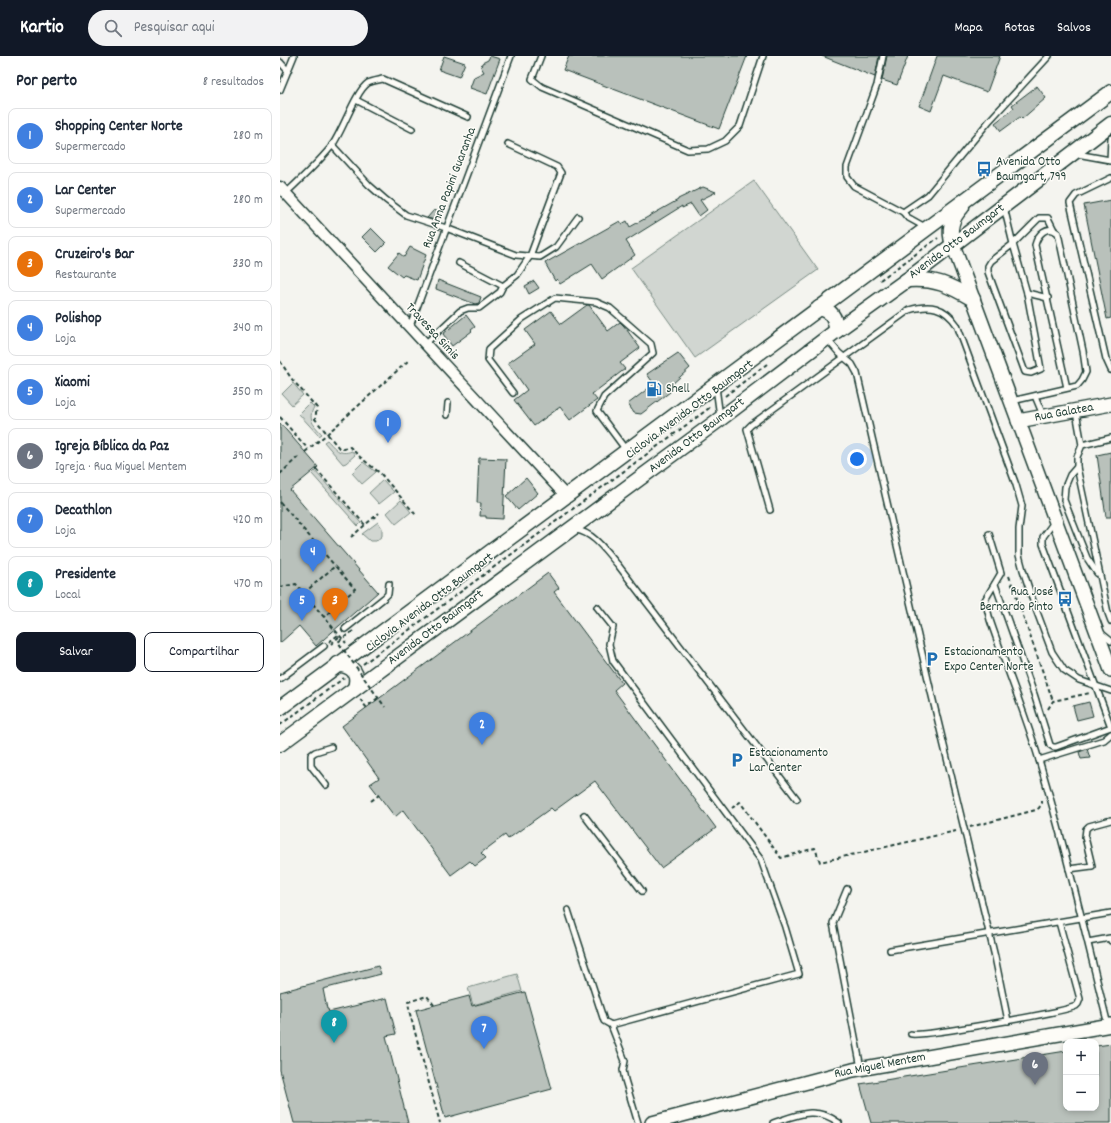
<!DOCTYPE html>
<html lang="pt">
<head>
<meta charset="utf-8">
<style>
	:root { --surface:#fff; --page:#f2f2f3; --text:#1f2937; --muted:#747a83; --line:#e0e1e3; --accent:#111827 }
	body { margin:0; font-family:Dekko,sans-serif; background:var(--page); color:var(--text) }
	.controls { position:absolute; right:12px; bottom:12px; display:grid; overflow:hidden; border-radius:8px; box-shadow:0 2px 6px #0003 }
	.controls button { width:36px; height:36px; display:grid; place-items:center; padding:0; border:0; border-bottom:1px solid var(--line); background:var(--surface); color:var(--text); font:20px sans-serif }
	.you { position:absolute; left:577px; top:403px; width:14px; height:14px; margin:-10px; border:3px solid #fff; border-radius:50%; background:#1a73e8; box-shadow:0 0 0 6px #1a73e833 }
	.badge { display:grid; place-items:center; width:26px; height:26px; border-radius:50%; background:var(--accent); color:#fff; font-size:13px; font-weight:700 }
	.pin { position:absolute; translate:-50% -33px; filter:drop-shadow(0 1px 2px #0008) }
	.pin::after { content:''; position:absolute; top:21px; width:14px; height:12px; background:inherit; clip-path:polygon(0 0,100% 0,50% 100%) }
	.list { margin:0; padding:0; list-style:none }
	h2 { display:flex; justify-content:space-between; align-items:center; height:52px; margin:0; padding:0 16px; font-size:17px }
	h2 small { font-size:13px; font-weight:400; color:var(--muted) }
	.list li { display:grid; grid-template-columns:26px 1fr auto; gap:12px; align-items:center; box-sizing:border-box; height:56px; margin:0 8px 8px; padding:0 8px; border:1px solid var(--line); border-radius:8px }
	.list b { display:block; font-size:15px; white-space:nowrap }
	.list p { margin:0; font-size:13px; white-space:nowrap; color:var(--muted) }
	.list em { font-size:13px; font-style:normal; color:var(--muted) }
	.actions { display:flex; gap:8px; padding:12px 16px }
	.actions a { flex:1; padding:9px 0; border:1px solid var(--accent); border-radius:8px; text-align:center; font-size:14px; color:var(--accent) }
	.actions .main { background:var(--accent); color:#fff }
	.icon { flex:none; width:22px; height:22px; fill:none; stroke:currentColor; stroke-width:2; stroke-linecap:round; stroke-linejoin:round }
	.map { position:relative; flex:none; width:831px; height:1067px; overflow:hidden }
	header { display:flex; align-items:center; gap:24px; box-sizing:border-box; height:56px; padding:0 20px; background:var(--accent); color:#fff }
	header strong { font-size:19px }
	nav { display:flex; gap:22px; margin-inline-start:auto; font-size:14px }
	.search { width:280px; height:36px; background:var(--page); display:flex; align-items:center; gap:10px; box-sizing:border-box; padding:0 14px; border-radius:22px; color:var(--muted); font-size:15px }
	main { display:flex }
	aside { flex:1; background:var(--surface) }
	.map>svg:first-child { display:block }
	.green { fill:#d1d6d1; stroke:#788a82 }
	.building { fill:#b9c1bb; stroke:#1f3d34 }
	.lines { fill:none; stroke-linecap:round; stroke-linejoin:round }
	.service-casing { stroke:#1f3d34; stroke-width:8 }
	.minor-casing { stroke:#1f3d34; stroke-width:13 }
	.tertiary-casing { stroke:#1f3d34; stroke-width:16 }
	.secondary-casing { stroke:#1f3d34; stroke-width:17 }
	.path { stroke:#1f3d34; stroke-width:2; stroke-dasharray:4 3; stroke-linecap:butt }
	.service { stroke:#fdfcf7; stroke-width:5 }
	.minor { stroke:#fdfcf7; stroke-width:10 }
	.tertiary { stroke:#fdfcf7; stroke-width:13 }
	.secondary { stroke:#fdfcf7; stroke-width:14 }
	.path-bridge { stroke:#1f3d34; stroke-width:2; stroke-dasharray:4 3; stroke-linecap:butt }
	.labels { text-anchor:middle; dominant-baseline:central; stroke-width:3; stroke-linejoin:round; paint-order:stroke }
	.poi-label { font-size:13px; fill:#1f3d34; stroke:#fdfcf7; text-anchor:start }
	.street-label { font-size:13px; fill:#1f3d34; stroke:#fdfcf7 }
</style>
</head>
<body>
<header>
<strong>Kartio</strong>
<div class="search"><svg class="icon" aria-label="search" viewBox="0 0 24 24"><circle cx="10" cy="10" r="6"/><path d="M15 15l6 6"/></svg>Pesquisar aqui</div>
<nav><a>Mapa</a><a>Rotas</a><a>Salvos</a></nav>
</header>
<main>
<aside>
<h2>Por perto<small>8 resultados</small></h2>
<ul class="list">
<li><span class="badge" style="background:#3f7fe0">1</span><div><b>Shopping Center Norte</b><p>Supermercado</p></div><em>280 m</em></li>
<li><span class="badge" style="background:#3f7fe0">2</span><div><b>Lar Center</b><p>Supermercado</p></div><em>280 m</em></li>
<li><span class="badge" style="background:#e8710a">3</span><div><b>Cruzeiro's Bar</b><p>Restaurante</p></div><em>330 m</em></li>
<li><span class="badge" style="background:#3f7fe0">4</span><div><b>Polishop</b><p>Loja</p></div><em>340 m</em></li>
<li><span class="badge" style="background:#3f7fe0">5</span><div><b>Xiaomi</b><p>Loja</p></div><em>350 m</em></li>
<li><span class="badge" style="background:#6b7280">6</span><div><b>Igreja Bíblica da Paz</b><p>Igreja · Rua Miguel Mentem</p></div><em>390 m</em></li>
<li><span class="badge" style="background:#3f7fe0">7</span><div><b>Decathlon</b><p>Loja</p></div><em>420 m</em></li>
<li><span class="badge" style="background:#0f9aa8">8</span><div><b>Presidente</b><p>Local</p></div><em>470 m</em></li>
</ul>
<div class="actions"><a class="main">Salvar</a><a>Compartilhar</a></div>
</aside>
<div class="map">
<svg width="831" height="1067" viewBox="0 0 831 1067">
	<rect width="100%" height="100%" fill="#f4f4ef"/>
	<filter id="ink" filterUnits="userSpaceOnUse"><feTurbulence type="fractalNoise" baseFrequency=".025" numOctaves="2"/><feDisplacementMap in="SourceGraphic" scale="8" xChannelSelector="R" yChannelSelector="G"/><feConvolveMatrix kernelMatrix="1 2 1 2 8 2 1 2 1" color-interpolation-filters="sRGB"/></filter>
	<g filter="url(#ink)">
		<g class="green">
			<polygon points="474,125 538,214 415,302 351,212"/>
			<polygon points="13,327 23,339 12,349 2,338"/>
			<path d="M30,347L34,351C27,364 34,369 42,378L39,380L19,358Z"/>
			<path d="M47,384C55,392 59,400 72,395L75,399L66,407L63,408L44,386Z"/>
			<polygon points="83,406 96,416 82,428 72,417"/>
			<polygon points="35,415 81,467 78,470 32,418"/>
			<polygon points="103,424 114,436 99,448 89,437"/>
			<polygon points="121,444 131,456 116,468 107,457"/>
			<polygon points="98,466 102,472 102,480 96,485 90,485 82,478"/>
			<polygon points="237,918 242,935 193,949 188,932"/>
		</g>
		<g class="building">
			<polygon points="164,0 185,7 179,21 159,14"/>
			<polygon points="210,0 220,3 207,38 190,32 194,21 204,16 201,11 202,7 208,4"/>
			<polygon points="289,0 467,0 439,73 283,14"/>
			<polygon points="542,0 599,0 595,21"/>
			<polygon points="607,0 628,0 617,29 602,24"/>
			<polygon points="657,0 720,0 707,36 664,20 651,55 639,50"/>
			<polygon points="757,30 766,42 742,63 740,61 721,75 715,67 734,52 732,49"/>
			<polygon points="423,131 436,136 420,144 427,154 419,160 411,148 402,152 402,150 346,185 355,199 322,223 312,208 280,228 277,223 275,225 265,207 340,165 342,168 347,165 350,171 398,144 398,143"/>
			<polygon points="831,144 831,262 827,263 804,149"/>
			<polygon points="154,154 162,157 159,165 147,162"/>
			<polygon points="91,172 106,187 97,196 82,181"/>
			<polygon points="130,191 146,199 137,224 124,219 122,221 108,210 119,197 124,201"/>
			<polygon points="158,224 201,241 199,247 195,248 156,233"/>
			<polygon points="254,225 259,232 249,238 245,230"/>
			<polygon points="307,249 309,249 328,275 340,266 344,270 360,292 340,307 345,313 312,338 317,344 290,364 280,351 254,370 234,344 247,334 228,307 255,288 245,274 271,255 281,268"/>
			<polygon points="186,259 195,271 191,274 192,275 172,290 163,278"/>
			<polygon points="398,297 410,312 391,329 390,336 361,358 354,357 348,348 374,328 367,318"/>
			<polygon points="0,367 38,411 10,434 98,536 36,590 19,570 0,587"/>
			<polygon points="831,396 831,461 826,461 817,399"/>
			<polygon points="199,402 226,403 223,463 206,462 206,460 200,460 201,447 197,447"/>
			<polygon points="246,422 258,437 238,454 226,440"/>
			<polygon points="268,517 279,532 274,536 342,627 334,634 436,772 381,812 315,725 274,755 271,752 228,783 225,779 201,797 206,802 195,810 190,805 171,819 123,754 115,761 90,728 99,722 62,670"/>
			<polygon points="809,646 813,660 797,664 793,650"/>
			<polygon points="807,693 810,702 801,703 799,696"/>
			<polygon points="98,910 101,918 43,933 47,953 48,953 49,956 107,942 116,978 106,980 128,1067 14,1067 0,1014 0,936"/>
			<polygon points="245,936 272,1033 165,1062 136,954 189,940 192,950"/>
			<polygon points="831,988 831,1067 591,1067 580,1028 786,995 786,1052 816,1052 816,990"/>
		</g>
		<g class="lines">
			<g class="service-casing">
				<g id="service">
					<polyline points="261,0 252,23 262,31 408,94 428,93 445,85 460,70 483,0"/>
					<polyline points="603,0 597,29 567,111 567,121 574,130 623,156 627,161 645,171"/>
					<polyline points="0,6 8,15"/>
					<polyline points="0,34 14,0"/>
					<polyline points="76,44 132,73"/>
					<polyline points="52,89 89,129 106,144 126,159 166,172 236,199 260,201 276,191 298,161"/>
					<polyline points="797,98 830,104"/>
					<polyline points="830,105 831,82"/>
					<polyline points="831,122 796,139 790,147 826,303 831,314"/>
					<path d="M6,137C22,122 37,108 51,91C63,75 75,36 88,27C92,25 99,24 103,23L188,61"/>
					<polyline points="724,151 733,188 747,237 761,313 751,317 745,316 708,216 708,210 711,205 733,188 759,162 768,162 774,174"/>
					<polyline points="623,156 648,139 710,64 769,0"/>
					<polyline points="223,230 237,219 250,200 281,117 277,111 228,88"/>
					<polyline points="747,237 768,242"/>
					<polyline points="130,270 231,0"/>
					<polyline points="547,283 559,297 572,308 577,317 651,636 715,901 728,965"/>
					<polyline points="145,288 180,255 188,252 199,252 220,236 223,230 179,207"/>
					<polyline points="436,331 440,361"/>
					<polyline points="233,337 208,304 209,293 242,263 275,242 316,246 330,252 371,288 373,297 324,341 317,355 346,394"/>
					<polyline points="755,340 763,359"/>
					<path d="M732,345L797,330L802,324L806,316L803,295L778,177C767,168 758,178 755,189L787,332"/>
					<polyline points="796,356 802,389"/>
					<polyline points="167,359 168,347"/>
					<polyline points="831,382 802,389 797,401 797,411 828,557 831,565"/>
					<polyline points="797,411 790,419 785,431 784,444 807,502 817,517"/>
					<path d="M490,454L467,373L471,369L629,254C650,248 664,250 677,269L736,429L742,450L739,473V499L743,514L754,548L772,596L784,614L799,624L831,635"/>
					<polyline points="774,466 763,481 763,488 831,671"/>
					<path d="M296,474C315,477 326,496 338,509L517,743"/>
					<path d="M709,478L721,517L705,544L710,564C726,611 745,657 759,704C786,792 806,881 828,969"/>
					<polyline points="715,528 754,638 770,689 773,691 776,691 831,671"/>
					<polyline points="65,573 104,542 108,538 109,528"/>
					<polyline points="821,577 831,585"/>
					<polyline points="0,623 44,590"/>
					<polyline points="759,704 824,684 831,678"/>
					<polyline points="46,729 31,710 31,699 35,696 51,691"/>
					<polyline points="304,759 362,835"/>
					<polyline points="789,813 812,810 805,781 806,773 809,770 831,764"/>
					<polyline points="567,833 553,867 581,1012"/>
					<polyline points="288,854 324,965 331,969 519,918 505,871 481,804 333,605 329,588 333,571 317,551"/>
					<polyline points="808,886 830,882 831,885"/>
					<polyline points="610,894 831,857"/>
					<polyline points="331,969 345,1005 343,1014 345,1024 358,1067"/>
					<path d="M631,978C640,981 784,956 796,950L798,948L800,943L779,866"/>
					<path d="M493,1067C517,1059 536,1049 559,1067"/>
				</g>
			</g>
			<g class="minor-casing">
				<polyline id="minor" points="0,131 285,439"/>
			</g>
			<g class="tertiary-casing">
				<g id="tertiary">
					<polyline points="673,189 831,614"/>
					<polyline points="738,365 831,348"/>
					<polyline points="372,1067 573,1014 831,969"/>
				</g>
			</g>
			<g class="secondary-casing">
				<g id="secondary">
					<path d="M673,189C668,174 671,162 682,151"/>
					<path d="M627,224C655,222 669,229 693,243"/>
					<path d="M539,252C552,254 556,263 556,275"/>
					<path d="M58,608C74,611 79,617 75,632"/>
					<polyline points="0,652 831,36"/>
					<polyline points="0,688 440,363 556,275 627,224 831,68"/>
				</g>
			</g>
			<g class="path">
				<polyline points="600,224 658,182"/>
				<polyline points="0,305 11,322 37,352 35,363 59,392 64,393 70,391 80,401 101,418 136,459"/>
				<polyline points="445,340 487,308"/>
				<polyline points="0,361 28,393"/>
				<polyline points="25,396 47,378 129,304"/>
				<polyline points="36,413 85,469 99,457"/>
				<polyline points="0,418 18,401"/>
				<polyline points="0,446 55,510"/>
				<polyline points="71,481 85,469"/>
				<polyline points="729,520 773,645"/>
				<polyline points="0,531 16,528 66,587"/>
				<polyline points="24,537 55,510 75,533 44,561"/>
				<polyline points="49,586 58,579"/>
				<polyline points="51,588 60,580"/>
				<polyline points="83,608 432,350"/>
				<polyline points="80,643 86,651 98,642"/>
				<polyline points="768,653 773,645 810,637"/>
				<polyline points="0,669 64,622"/>
				<polyline points="91,745 99,739"/>
				<polyline points="452,752 460,746 501,802 535,792 540,806 676,775"/>
				<polyline points="690,771 756,754 759,752 762,747 762,745"/>
				<polyline points="154,949 147,940 128,946 130,958 160,1067"/>
			</g>
			<use href="#service" class="service"/>
			<use href="#minor" class="minor"/>
			<use href="#tertiary" class="tertiary"/>
			<use href="#secondary" class="secondary"/>
			<polyline class="path-bridge" points="73,575 58,586 105,651"/>
		</g>
	</g>
	<defs>
		<g id="bus-bare" transform="scale(1.2)"><path d="M-5-6H5V4H4V6H2V4H-2V6H-4V4H-5ZM-3.5-4V0h7V-4ZM-3.5 1.2v1.5H-2V1.2ZM2 1.2v1.5H3.5V1.2Z" fill="#1f6fb2" stroke="#fdfcf7" stroke-width="2.5" paint-order="stroke"/></g>
		<g id="fuel-bare" transform="scale(1.2)"><path d="M-5.5-6h7V0h2V4h1.3V-2.5L3-4.5l.8-.8L6-3V5H2.5V1h-1V6h-7ZM-4.2-4.7v3.2H.2V-4.7Z" fill="#1f6fb2" stroke="#fdfcf7" stroke-width="2.5" paint-order="stroke"/></g>
		<g id="parking-bare" transform="scale(1.2)"><path d="M-3.5-5.5H1a3.5 3.5 0 0 1 0 7H-1V5.5H-3.5ZM-1-3.4V-.6H.8a1.4 1.4 0 0 0 0-2.8Z" fill="#1f6fb2" stroke="#fdfcf7" stroke-width="2.5" paint-order="stroke"/></g>
	</defs>
	<g fill-rule="evenodd">
		<use href="#bus-bare" x="704" y="113"/>
		<use href="#fuel-bare" x="374" y="333"/>
		<use href="#bus-bare" x="785" y="543"/>
		<use href="#parking-bare" x="652" y="603"/>
		<use href="#parking-bare" x="457" y="704"/>
	</g>
	<g class="labels">
		<g class="poi-label">
			<text x="716" y="106">Avenida Otto<tspan x="716" dy="15">Baumgart, 799</tspan></text>
			<text x="386" y="333">Shell</text>
			<text x="773" y="536" text-anchor="end">Rua José<tspan x="773" dy="15">Bernardo Pinto</tspan></text>
			<text x="664" y="596">Estacionamento<tspan x="664" dy="15">Expo Center Norte</tspan></text>
			<text x="469" y="697">Estacionamento<tspan x="469" dy="15">Lar Center</tspan></text>
		</g>
		<g class="street-label">
			<text transform="translate(170 132) rotate(-69)">Rua Anna Papini Guaranha</text>
			<text transform="translate(677 186) rotate(-37)">Avenida Otto Baumgart</text>
			<text transform="translate(152 276) rotate(47)">Travessa Simis</text>
			<text transform="translate(410 354) rotate(-37)">Ciclovia Avenida Otto Baumgart</text>
			<text transform="translate(784 357) rotate(-10)">Rua Galatea</text>
			<text transform="translate(417 380) rotate(-37)">Avenida Otto Baumgart</text>
			<text transform="translate(150 547) rotate(-37)">Ciclovia Avenida Otto Baumgart</text>
			<text transform="translate(156 572) rotate(-37)">Avenida Otto Baumgart</text>
			<text transform="translate(600 1010) rotate(-11)">Rua Miguel Mentem</text>
		</g>
	</g>
</svg>
<div class="controls">
<button>+</button>
<button>−</button>
</div>
<div class="you"></div>
<div class="pin badge" style="left:108px;top:387px;background:#3f7fe0">1</div>
<div class="pin badge" style="left:202px;top:689px;background:#3f7fe0">2</div>
<div class="pin badge" style="left:55px;top:565px;background:#e8710a">3</div>
<div class="pin badge" style="left:33px;top:516px;background:#3f7fe0">4</div>
<div class="pin badge" style="left:22px;top:565px;background:#3f7fe0">5</div>
<div class="pin badge" style="left:755px;top:1029px;background:#6b7280">6</div>
<div class="pin badge" style="left:204px;top:993px;background:#3f7fe0">7</div>
<div class="pin badge" style="left:54px;top:987px;background:#0f9aa8">8</div>
</div>
</main>
</body>
</html>
